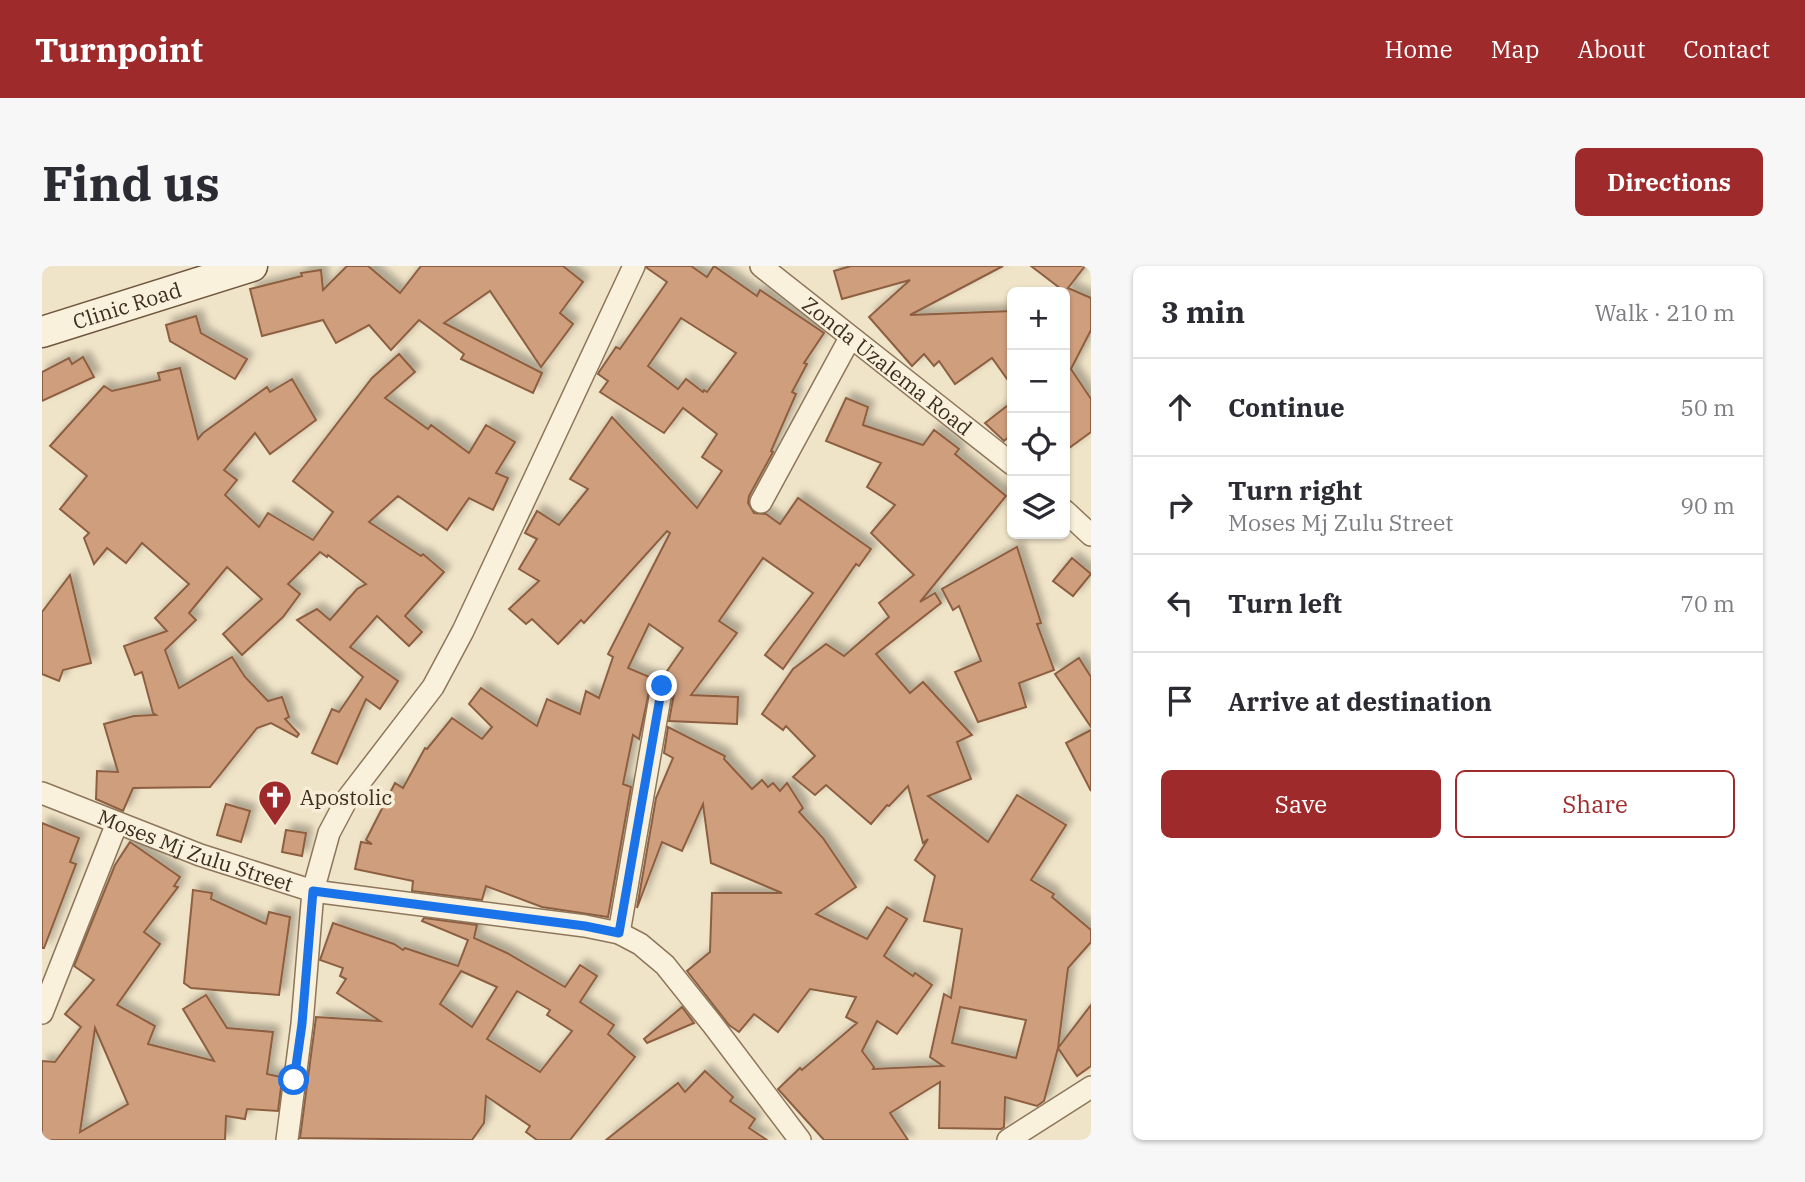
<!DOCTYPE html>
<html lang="en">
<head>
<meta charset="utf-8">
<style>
	:root { --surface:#fff; --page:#f7f7f7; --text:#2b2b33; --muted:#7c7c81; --line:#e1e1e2; --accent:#9e2a2b }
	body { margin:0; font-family:"IBM Plex Serif",serif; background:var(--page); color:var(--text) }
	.controls { position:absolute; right:21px; top:21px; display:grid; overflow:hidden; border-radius:10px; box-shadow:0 2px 5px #0004 }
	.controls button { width:63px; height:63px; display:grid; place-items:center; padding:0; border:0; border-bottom:2px solid var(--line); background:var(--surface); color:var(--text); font:35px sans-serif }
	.stop { position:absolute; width:21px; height:21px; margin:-16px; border:5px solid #1a73e8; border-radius:50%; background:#fff }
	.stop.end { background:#1a73e8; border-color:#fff; box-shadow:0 2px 7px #0008 }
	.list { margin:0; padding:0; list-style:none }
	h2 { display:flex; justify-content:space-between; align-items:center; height:91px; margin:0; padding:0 28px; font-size:30px }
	h2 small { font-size:23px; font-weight:400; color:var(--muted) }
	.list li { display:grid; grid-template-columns:46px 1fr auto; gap:21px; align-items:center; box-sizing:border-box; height:98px; padding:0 28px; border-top:2px solid var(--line) }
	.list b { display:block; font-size:26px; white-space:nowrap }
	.list p { margin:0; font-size:23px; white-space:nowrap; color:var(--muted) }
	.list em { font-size:23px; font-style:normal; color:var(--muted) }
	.actions { display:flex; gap:14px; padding:21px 28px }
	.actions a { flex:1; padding:16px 0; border:2px solid var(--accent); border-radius:10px; text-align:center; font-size:24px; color:var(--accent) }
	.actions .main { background:var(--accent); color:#fff }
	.icon { flex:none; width:38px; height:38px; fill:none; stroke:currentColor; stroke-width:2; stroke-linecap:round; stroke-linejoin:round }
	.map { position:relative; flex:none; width:1049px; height:874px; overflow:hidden; border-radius:10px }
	header { display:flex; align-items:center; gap:42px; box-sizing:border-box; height:98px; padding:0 35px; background:var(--accent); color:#fff }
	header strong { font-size:33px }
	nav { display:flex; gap:38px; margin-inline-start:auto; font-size:24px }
	.intro { display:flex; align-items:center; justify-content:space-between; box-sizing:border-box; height:168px; padding:0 42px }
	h1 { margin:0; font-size:49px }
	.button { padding:18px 32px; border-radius:10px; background:var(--accent); color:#fff; font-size:24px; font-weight:700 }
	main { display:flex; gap:42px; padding:0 42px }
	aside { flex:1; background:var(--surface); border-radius:10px; box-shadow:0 2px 5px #0004 }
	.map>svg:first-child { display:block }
	.building { fill:#cf9f7d; stroke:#8d5f41; stroke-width:2; fill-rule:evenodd; filter:url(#shadow) }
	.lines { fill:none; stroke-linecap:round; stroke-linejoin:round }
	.street-casing { stroke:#8d765c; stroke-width:24 }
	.secondary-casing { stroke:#6f573f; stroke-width:33 }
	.street { stroke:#faf1dc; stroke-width:21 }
	.secondary { stroke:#faf1dc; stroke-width:30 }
	.route { stroke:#1a73e8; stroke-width:9 }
	.labels { text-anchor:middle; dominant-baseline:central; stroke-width:7; stroke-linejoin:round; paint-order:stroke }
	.street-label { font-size:21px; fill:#3d2e20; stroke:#f7eed8 }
	.poi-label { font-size:21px; fill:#3d2e20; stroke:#f7eed8; text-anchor:start }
</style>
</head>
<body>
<header>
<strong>Turnpoint</strong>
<nav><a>Home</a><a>Map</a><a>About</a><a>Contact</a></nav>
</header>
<div class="intro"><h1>Find us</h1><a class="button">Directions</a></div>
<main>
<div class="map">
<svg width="1049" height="874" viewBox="0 0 1049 874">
	<defs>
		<filter id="shadow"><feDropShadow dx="6" dy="-6" stdDeviation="3.5" flood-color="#0004"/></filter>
	</defs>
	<rect width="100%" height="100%" fill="#f0e4c8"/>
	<g class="building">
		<polygon points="305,0 326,0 358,27 379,0 521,0 541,16 518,47 531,58 499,101 448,25 402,57 500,107 491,127 419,93 422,88 377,54 349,84 327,59 294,77 281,54 220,70 208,23 260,10 259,7 279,4 281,24"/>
		<path d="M605,0H649L665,11L672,0L715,30L718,24L782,67L762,97L765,98L750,126L754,128L729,185L731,186L707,230L706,237L712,247L724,248L738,258L756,232L829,283L817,300L814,298L741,403L723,389L771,327L721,292L677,355L695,367L649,429L696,431L695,458L627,455L633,422L632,415L623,408L641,382L607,358L586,402L610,412L597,473L591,469L581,518L589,521L566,651L500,641L444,620L440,634L370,625L371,615L313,603L319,576L330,578L324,574L353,517L361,522L383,482L385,483L410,452L440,473L450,461L427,438L439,422L495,460L505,433L538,448L544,425L557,432L571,391L566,388L628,267L625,265L542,357L539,354L516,378L490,353L484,358L467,343L497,315L477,303L495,273L483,267L495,245L517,259L546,223L528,213L570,151L655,242L680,205L660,191L675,168L641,142L622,167L558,126L566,115L556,108L557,106L574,81L578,83L625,16L605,2ZM639,52L694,87L665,126L662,124L661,126L644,113L636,123L606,100Z"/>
		<polygon points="809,0 961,0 868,49 970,45 970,120 950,92 913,118 897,95 892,100 882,88 870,100 827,51 868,14 800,33 792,5"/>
		<polygon points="989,0 1043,0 1026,22 1049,32 1049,64 1029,103 1049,133 1049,166 1023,185 1023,26"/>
		<polygon points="154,50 159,67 205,93 193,113 128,75 124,59"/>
		<polygon points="357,88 373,106 343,132 386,163 389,159 427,187 444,159 473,176 454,207 466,212 451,244 427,232 405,264 356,230 327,256 379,290 381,288 402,306 363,350 380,366 367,380 335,350 308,381 356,415 338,443 324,433 295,498 270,487 290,443 297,446 321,411 255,354 275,343 288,354 315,323 324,318 286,289 285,291 278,286 246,318 258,328 241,351 200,389 181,368 220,333 185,301 147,347 154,354 123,384 137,422 190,391 203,411 226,435 240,431 247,451 243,453 257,468 255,471 229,457 215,462 168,521 91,522 81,545 54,533 55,505 76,506 62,458 92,450 114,449 111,447 100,406 93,409 82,380 125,365 113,352 147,318 100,277 84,297 65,282 52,298 42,272 47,267 18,243 45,210 8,180 62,120 70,125 118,114 116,107 138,102 156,173 161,167 225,121 228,126 250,113 274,154 228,188 213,167 182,204 195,214 183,229 217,261 226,247 271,274 291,246 251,215 330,112"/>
		<polygon points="41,91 52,111 0,135 0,106 27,92 30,98"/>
		<path d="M804,132L826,141L821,159L881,179L892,164L917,183L913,188L964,230L878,336L893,327L899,337L834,388L868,427L881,416L930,469L915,476L929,513L886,530L946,576L975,529L1024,559L989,614L1012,628L1010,631L1049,664V676L1026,702L1016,782L1049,739V800L1035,810L1016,782L1002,835L995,840L963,831L962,861L959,863L897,862L898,816L848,847L866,874H782L736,823L758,802L760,804L815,757L804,751L814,731L768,723L736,766L712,748L697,766L687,759L645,705L668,686L670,627H740L669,597L661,538L640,585L620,576L595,642L614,532L631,492L622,487L626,461L683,490L682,493L710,523L720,514L726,521L731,517L738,525L745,517L761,542L757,546L781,572L814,621L774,648L825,673L845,641L865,653L842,690L871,710L873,707L890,719L855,768L835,755L820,785L832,801L831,803L901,800L888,791L902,728L909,732L920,663L882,655L893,610L873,594L886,573L881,577L866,520L847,540L845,539L829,558L784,519L773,529L751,511L773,490L744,460L741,464L720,448L751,403L784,378L802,390L847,351L837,337L872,309L829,267L853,239L825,221L839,197L784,175ZM918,741L984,754L974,792L910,777Z"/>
		<polygon points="970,136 970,168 962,175 943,157"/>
		<polygon points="975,281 999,357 995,358 1012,404 977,417 984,441 936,456 913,406 939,395 917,340 911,344 900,323"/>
		<polygon points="1030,292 1049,308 1031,330 1011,315"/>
		<polygon points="28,309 49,397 21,404 17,415 0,408 0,346"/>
		<polygon points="1037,392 1049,411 1049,461 1013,408"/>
		<polygon points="1049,464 1049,525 1024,477"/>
		<polygon points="184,538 208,545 199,576 175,569"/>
		<polygon points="0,557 37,572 28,596 34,598 2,682 0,682"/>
		<polygon points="244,564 264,567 260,590 240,586"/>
		<path d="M88,576L138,611L132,620L136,621L102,666L118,678L75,739L113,760L106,778L172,795L141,743L164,729L185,762L231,766L225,808L239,811L241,805L236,845L205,843L203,853L184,850L183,874H0V795L13,796L39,761L23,748L52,714L32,700L73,599ZM53,762L86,838L38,866Z"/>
		<polygon points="151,624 170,627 169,633 224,658 227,646 248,651 237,729 149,722 142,717"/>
		<path d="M382,652L435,659L432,672L465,687L523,721L538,699L555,710L538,736L572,759L566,768L593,791L528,874H495L484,866L488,860L444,830L442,857L430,874L258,872L274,751L338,755L295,727L304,713L298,710L301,702L278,694L291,657L352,678L361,684L363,682L416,700L426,674L380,655ZM419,705L455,721L430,761L398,738ZM475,725L508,744L505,749L530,765L498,806L445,773Z"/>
		<polygon points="640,741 652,757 605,777 602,773"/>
		<polygon points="663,805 691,831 688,835 713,853 707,862 725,874 564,874 636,817 643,826"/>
	</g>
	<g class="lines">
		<g class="street-casing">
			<g id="street">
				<path id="s1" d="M719,0L970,198"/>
				<polyline points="719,236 808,72"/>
				<polyline points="1023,245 1049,269"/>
				<path id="s2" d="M0,527L158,589L271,625L543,660L577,667L598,678L623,699L671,759L758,874"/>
				<polyline points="577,667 620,420"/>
				<polyline points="0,747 75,557"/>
				<polyline points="245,874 260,758 271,625 287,567 305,533 391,421 421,365 592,0"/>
				<polyline points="966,874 1049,821"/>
			</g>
		</g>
		<g class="secondary-casing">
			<g id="secondary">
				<path id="s3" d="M0,66L210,0"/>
			</g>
		</g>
		<use href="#street" class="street"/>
		<use href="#secondary" class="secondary"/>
	</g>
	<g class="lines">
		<polyline class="route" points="252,814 260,758 271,625 543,660 577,667 620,420"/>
	</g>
	<defs>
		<g id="church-pin" transform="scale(1.75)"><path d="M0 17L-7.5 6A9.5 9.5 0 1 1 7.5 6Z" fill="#9e2a2b" stroke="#f7eed8"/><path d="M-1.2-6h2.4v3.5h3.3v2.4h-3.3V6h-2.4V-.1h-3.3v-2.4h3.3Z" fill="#fff"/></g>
	</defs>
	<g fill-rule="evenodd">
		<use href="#church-pin" x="233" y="531"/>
	</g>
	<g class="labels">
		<g class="street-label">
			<text stroke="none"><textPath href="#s3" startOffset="89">Clinic Road</textPath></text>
			<text stroke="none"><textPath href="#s1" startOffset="161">Zonda Uzalema Road</textPath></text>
			<text stroke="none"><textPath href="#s2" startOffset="164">Moses Mj Zulu Street</textPath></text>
		</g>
		<g class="poi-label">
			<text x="258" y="531">Apostolic</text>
		</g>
	</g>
</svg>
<div class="controls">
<button>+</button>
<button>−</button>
<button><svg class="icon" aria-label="locate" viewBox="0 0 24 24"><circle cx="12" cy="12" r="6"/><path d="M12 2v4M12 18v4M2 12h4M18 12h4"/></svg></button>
<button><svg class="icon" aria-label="layers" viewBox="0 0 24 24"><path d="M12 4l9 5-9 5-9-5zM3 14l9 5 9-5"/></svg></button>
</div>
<div class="stop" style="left:252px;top:814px"></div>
<div class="stop end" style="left:620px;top:420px"></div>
</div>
<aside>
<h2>3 min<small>Walk · 210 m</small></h2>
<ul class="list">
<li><svg class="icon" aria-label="ahead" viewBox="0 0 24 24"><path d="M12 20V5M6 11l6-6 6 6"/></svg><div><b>Continue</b></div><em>50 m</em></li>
<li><svg class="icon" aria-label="right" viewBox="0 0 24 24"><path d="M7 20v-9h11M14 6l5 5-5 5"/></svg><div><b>Turn right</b><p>Moses Mj Zulu Street</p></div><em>90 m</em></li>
<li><svg class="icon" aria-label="left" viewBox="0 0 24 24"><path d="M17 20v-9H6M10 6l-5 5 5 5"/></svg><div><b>Turn left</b></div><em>70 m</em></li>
<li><svg class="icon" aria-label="arrive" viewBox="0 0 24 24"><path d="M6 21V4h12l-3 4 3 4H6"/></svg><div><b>Arrive at destination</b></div></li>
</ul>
<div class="actions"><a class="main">Save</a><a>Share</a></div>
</aside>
</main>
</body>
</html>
